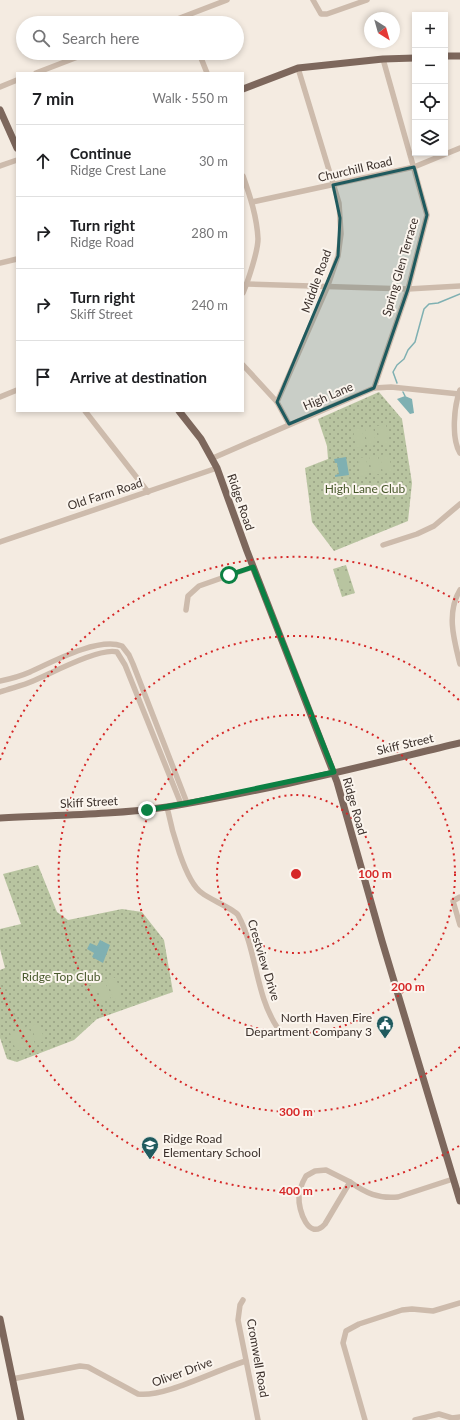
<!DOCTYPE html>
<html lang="en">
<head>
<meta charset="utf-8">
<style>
	:root { --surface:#fff; --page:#f6f6f6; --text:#202124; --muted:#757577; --line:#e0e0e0 }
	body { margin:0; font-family:Lato,sans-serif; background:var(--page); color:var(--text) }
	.controls { position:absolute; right:12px; top:12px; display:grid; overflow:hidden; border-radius:0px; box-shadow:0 2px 6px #0003 }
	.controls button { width:36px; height:36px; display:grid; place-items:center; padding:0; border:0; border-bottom:1px solid var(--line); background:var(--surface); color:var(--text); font:20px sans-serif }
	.compass { position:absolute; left:364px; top:12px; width:36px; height:36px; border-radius:50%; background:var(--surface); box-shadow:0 2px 6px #0003; rotate:143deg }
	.stop { position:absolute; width:12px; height:12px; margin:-9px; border:3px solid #0b8043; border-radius:50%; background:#fff }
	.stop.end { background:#0b8043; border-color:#fff; box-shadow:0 1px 4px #0008 }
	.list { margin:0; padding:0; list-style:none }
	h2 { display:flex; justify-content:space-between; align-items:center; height:52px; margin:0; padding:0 16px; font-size:17px }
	h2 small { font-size:13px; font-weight:400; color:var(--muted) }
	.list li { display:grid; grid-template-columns:26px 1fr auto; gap:12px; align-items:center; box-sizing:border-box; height:72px; padding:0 16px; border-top:1px solid var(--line) }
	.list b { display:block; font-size:15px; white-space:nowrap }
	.list p { margin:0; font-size:13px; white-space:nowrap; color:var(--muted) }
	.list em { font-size:13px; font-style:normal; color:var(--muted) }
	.icon { flex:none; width:22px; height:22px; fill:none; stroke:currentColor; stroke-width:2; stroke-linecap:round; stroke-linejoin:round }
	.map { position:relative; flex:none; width:460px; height:1420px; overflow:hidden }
	.search { position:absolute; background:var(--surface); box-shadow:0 2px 6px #0003; left:16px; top:16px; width:228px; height:44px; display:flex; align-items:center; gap:10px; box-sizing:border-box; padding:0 14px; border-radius:22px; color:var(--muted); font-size:15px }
	.panel { position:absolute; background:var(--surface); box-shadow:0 2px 6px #0003; left:16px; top:72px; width:228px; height:340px; border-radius:0px }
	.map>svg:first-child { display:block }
	.green { fill:url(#green-dots) }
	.pitch { fill:#b8c4a0 }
	.water { fill:#7fb0b2 }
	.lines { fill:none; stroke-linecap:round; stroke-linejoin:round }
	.stream { stroke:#7fb0b2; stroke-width:1.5 }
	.minor { stroke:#cdbbac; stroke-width:5.5 }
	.major { stroke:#7d675c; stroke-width:7 }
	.route { stroke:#0b8043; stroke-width:5 }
	.marked { fill:#1f5a5e; fill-opacity:0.2; stroke:#1f5a5e; stroke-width:3; stroke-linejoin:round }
	.ring { fill:none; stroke:#d62828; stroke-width:2; stroke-dasharray:2 4 }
	.labels { text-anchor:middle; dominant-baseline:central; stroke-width:4; stroke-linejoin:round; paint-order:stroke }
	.street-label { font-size:12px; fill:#3b302b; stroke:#fbf5ee }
	.park-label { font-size:12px; fill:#4a5a2e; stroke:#fbf5ee }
	.poi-label { font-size:12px; fill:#3b302b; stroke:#fbf5ee; text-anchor:end }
	.centre { fill:#d62828; stroke:#fbf5ee; stroke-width:2 }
	.ring-label { font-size:12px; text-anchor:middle; font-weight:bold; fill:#d62828; stroke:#fbf5ee; stroke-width:4; stroke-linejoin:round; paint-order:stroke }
</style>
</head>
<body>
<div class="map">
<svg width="460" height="1420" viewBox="0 0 460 1420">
	<defs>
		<pattern id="green-dots" width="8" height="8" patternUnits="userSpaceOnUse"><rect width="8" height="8" fill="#b8c4a0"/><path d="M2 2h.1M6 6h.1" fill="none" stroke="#97a083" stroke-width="1.8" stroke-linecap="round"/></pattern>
	</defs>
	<rect width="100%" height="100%" fill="#f4ebe1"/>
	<g class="green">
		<polygon points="379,392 402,419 412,483 408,521 334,551 312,522 305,468 328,459 327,446 318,419"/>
		<polygon points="346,565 355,593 342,597 333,569"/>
		<polygon points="38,865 57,912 68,920 122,909 142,912 164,940 173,992 97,1019 74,1040 17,1062 7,1059 0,1038 0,970 5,968 0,949 0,929 21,924 3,874"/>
	</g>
	<g class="pitch">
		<polygon points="386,424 388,443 380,444 377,426"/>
		<polygon points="373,426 376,445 367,446 365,428"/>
		<polygon points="362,428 365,447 356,448 353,429"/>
		<polygon points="389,454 392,472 383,474 380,455"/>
		<polygon points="378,455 380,474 372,475 369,456"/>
		<polygon points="366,457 369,476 360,477 358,458"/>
		<polygon points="345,571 351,589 343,591 337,573"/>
		<polygon points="113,975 114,978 116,978 121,996 120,996 120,999 116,1001 115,998 113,998 107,980 109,980 108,977"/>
		<polygon points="105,981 111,999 102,1002 96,984"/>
		<polygon points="94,985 100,1003 91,1005 86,987"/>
		<polygon points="39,1023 45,1041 37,1043 31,1026"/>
		<polygon points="28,1026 35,1044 26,1047 20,1029"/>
		<polygon points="18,1030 24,1048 16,1051 10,1033"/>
	</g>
	<g class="water">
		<polygon points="405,396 412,399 414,413 410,414 397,399"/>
		<polygon points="346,457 349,475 335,477 335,475 339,474 337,463 335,463 334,459"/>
		<polygon points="100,940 110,945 103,963 92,957 94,953 87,949 90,943 97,946"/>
	</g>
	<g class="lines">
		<g class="stream">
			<polyline points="397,383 393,372 397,365 404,359 408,350 415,342 424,309 429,304 438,303 460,294"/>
			<polyline points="403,392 405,396"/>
		</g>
		<g class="minor">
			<polyline points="313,0 321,14 327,14 367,0"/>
			<polyline points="184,17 187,23"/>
			<polyline points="167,23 227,0"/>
			<polyline points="199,53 207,73"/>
			<polyline points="36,73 88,53"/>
			<polyline points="0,87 17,80"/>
			<polyline points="0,166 17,160"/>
			<path d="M243,176C250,196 257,217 258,239C258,251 248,281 243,293"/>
			<polyline points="252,202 414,167 460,148"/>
			<polyline points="0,263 17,259"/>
			<polyline points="247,284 408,289 460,286"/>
			<polyline points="243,365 277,402"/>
			<polyline points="374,388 408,289 427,215 383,59"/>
			<path d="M460,390C454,406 451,438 460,453"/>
			<polyline points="0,397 17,390"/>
			<polyline points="85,411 148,492"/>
			<polyline points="289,424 277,402 327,288 338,256 341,234 339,203 298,68"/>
			<polyline points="213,458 374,388 391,387 459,394"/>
			<polyline points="0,542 217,468"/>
			<polyline points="383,545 417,534 434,526 460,504"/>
			<path d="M460,590C446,613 454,640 460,664"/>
			<polyline points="186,610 188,596 199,586 253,567"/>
			<path d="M0,681C10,679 21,676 30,672C52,662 98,637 122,646L129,655L133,664L187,803"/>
			<path d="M0,692C11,688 22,686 33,681C50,674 100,647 117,652L125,665L181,804"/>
			<path d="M167,807C171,827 185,882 202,893C209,899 234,909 238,915C257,950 255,994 277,1027"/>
			<polyline points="460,897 453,901 460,925"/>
			<path d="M326,1170L350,1182L325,1224C309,1242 298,1210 299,1197C299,1190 302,1183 306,1176L315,1171Z"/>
			<path d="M350,1182C366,1193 378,1199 398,1197L453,1179"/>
			<polyline points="243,1300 240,1305 238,1320 258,1420"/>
			<path d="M12,1379L80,1366L88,1367L138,1394C164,1398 218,1369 246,1361"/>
			<polyline points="365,1420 343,1343 346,1331 359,1324 402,1310 412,1309 433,1311 460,1303"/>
			<polyline points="415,1420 439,1414 452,1418 460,1417"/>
		</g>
		<g class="major">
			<polyline points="445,56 460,56"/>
			<polyline points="243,89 298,68 383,59 415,58"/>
			<polyline points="0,110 17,148"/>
			<polyline points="179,411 201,439 217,468 247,551 337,782 382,941 460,1201"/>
			<path d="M0,818C55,815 112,815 167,807C265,791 363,766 460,743"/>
			<polyline points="0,1319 21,1420"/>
		</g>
	</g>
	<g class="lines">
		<polyline class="route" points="147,810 187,803 334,772 253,567 229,575"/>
	</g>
	<path class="marked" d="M414,167L427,215L408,289L374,388L289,424L277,402L338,256L340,218L333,185Z"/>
	<g class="ring">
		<circle cx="296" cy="874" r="79"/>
		<circle cx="296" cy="874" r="159"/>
		<path d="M460 1047A238 238 0 1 1 460 701"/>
		<path d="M459 1146A317 317 0 0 1 0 988M0 760A317 317 0 0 1 459 602"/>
	</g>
	<defs>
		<g id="civic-pin" transform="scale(0.9)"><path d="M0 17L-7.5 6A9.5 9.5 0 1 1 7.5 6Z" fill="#1f5a5e" stroke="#fbf5ee"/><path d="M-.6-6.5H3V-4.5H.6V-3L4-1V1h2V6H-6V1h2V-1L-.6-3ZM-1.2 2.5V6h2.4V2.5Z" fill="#fff"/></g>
		<g id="school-pin" transform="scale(0.9)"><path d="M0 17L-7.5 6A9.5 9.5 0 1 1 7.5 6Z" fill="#1f5a5e" stroke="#fbf5ee"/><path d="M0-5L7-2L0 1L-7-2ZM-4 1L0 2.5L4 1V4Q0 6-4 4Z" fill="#fff"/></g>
	</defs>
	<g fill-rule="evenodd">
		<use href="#civic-pin" x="385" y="1024"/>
		<use href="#school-pin" x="150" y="1145"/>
	</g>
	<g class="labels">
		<g class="street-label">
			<text transform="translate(355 169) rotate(-13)">Churchill Road</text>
			<text transform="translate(400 267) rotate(-74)">Spring Glen Terrace</text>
			<text transform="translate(316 281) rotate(-70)">Middle Road</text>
			<text transform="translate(328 396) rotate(-23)">High Lane</text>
			<text transform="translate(105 494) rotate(-18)">Old Farm Road</text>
			<text transform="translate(241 502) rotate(71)">Ridge Road</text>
			<text transform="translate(405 744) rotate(-13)">Skiff Street</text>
			<text transform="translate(89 802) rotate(-3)">Skiff Street</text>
			<text transform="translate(355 806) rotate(74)">Ridge Road</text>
			<text transform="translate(264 960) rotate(73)">Crestview Drive</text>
			<text transform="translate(258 1358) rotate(80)">Cromwell Road</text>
			<text transform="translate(182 1372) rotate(-20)">Oliver Drive</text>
		</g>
		<g class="park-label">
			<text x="365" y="488">High Lane Club</text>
			<text x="61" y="976">Ridge Top Club</text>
		</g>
		<g class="poi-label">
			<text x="372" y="1017">North Haven Fire<tspan x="372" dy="14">Department Company 3</tspan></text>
			<text x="163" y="1138" text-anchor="start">Ridge Road<tspan x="163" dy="14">Elementary School</tspan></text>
		</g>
	</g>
	<circle cx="296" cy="874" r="6" class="centre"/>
	<g class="ring-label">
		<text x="375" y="878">100 m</text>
		<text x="408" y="991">200 m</text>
		<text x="296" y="1116">300 m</text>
		<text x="296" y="1195">400 m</text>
	</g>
</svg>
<div class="controls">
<button>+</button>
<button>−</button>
<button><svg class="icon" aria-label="locate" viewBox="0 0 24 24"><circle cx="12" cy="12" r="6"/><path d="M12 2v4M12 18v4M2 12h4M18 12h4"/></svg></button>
<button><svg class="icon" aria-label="layers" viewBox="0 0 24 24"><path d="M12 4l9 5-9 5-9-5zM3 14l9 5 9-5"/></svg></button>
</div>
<svg class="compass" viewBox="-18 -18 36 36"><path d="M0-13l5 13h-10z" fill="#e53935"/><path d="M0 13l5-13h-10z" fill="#757577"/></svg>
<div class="stop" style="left:229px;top:575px"></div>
<div class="stop end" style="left:147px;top:810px"></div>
<div class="search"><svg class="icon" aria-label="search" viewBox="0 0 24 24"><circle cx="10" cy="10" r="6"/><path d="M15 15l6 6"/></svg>Search here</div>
<section class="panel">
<h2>7 min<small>Walk · 550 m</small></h2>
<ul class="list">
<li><svg class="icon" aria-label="ahead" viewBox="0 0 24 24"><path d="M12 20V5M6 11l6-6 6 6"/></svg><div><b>Continue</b><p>Ridge Crest Lane</p></div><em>30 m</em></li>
<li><svg class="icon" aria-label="right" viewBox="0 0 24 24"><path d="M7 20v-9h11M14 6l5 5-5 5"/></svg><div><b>Turn right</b><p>Ridge Road</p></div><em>280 m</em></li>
<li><svg class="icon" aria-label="right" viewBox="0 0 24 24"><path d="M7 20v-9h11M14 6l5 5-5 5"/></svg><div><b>Turn right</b><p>Skiff Street</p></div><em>240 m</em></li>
<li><svg class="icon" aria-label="arrive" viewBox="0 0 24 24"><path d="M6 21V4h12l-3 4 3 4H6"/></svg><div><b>Arrive at destination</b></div></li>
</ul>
</section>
</div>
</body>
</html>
